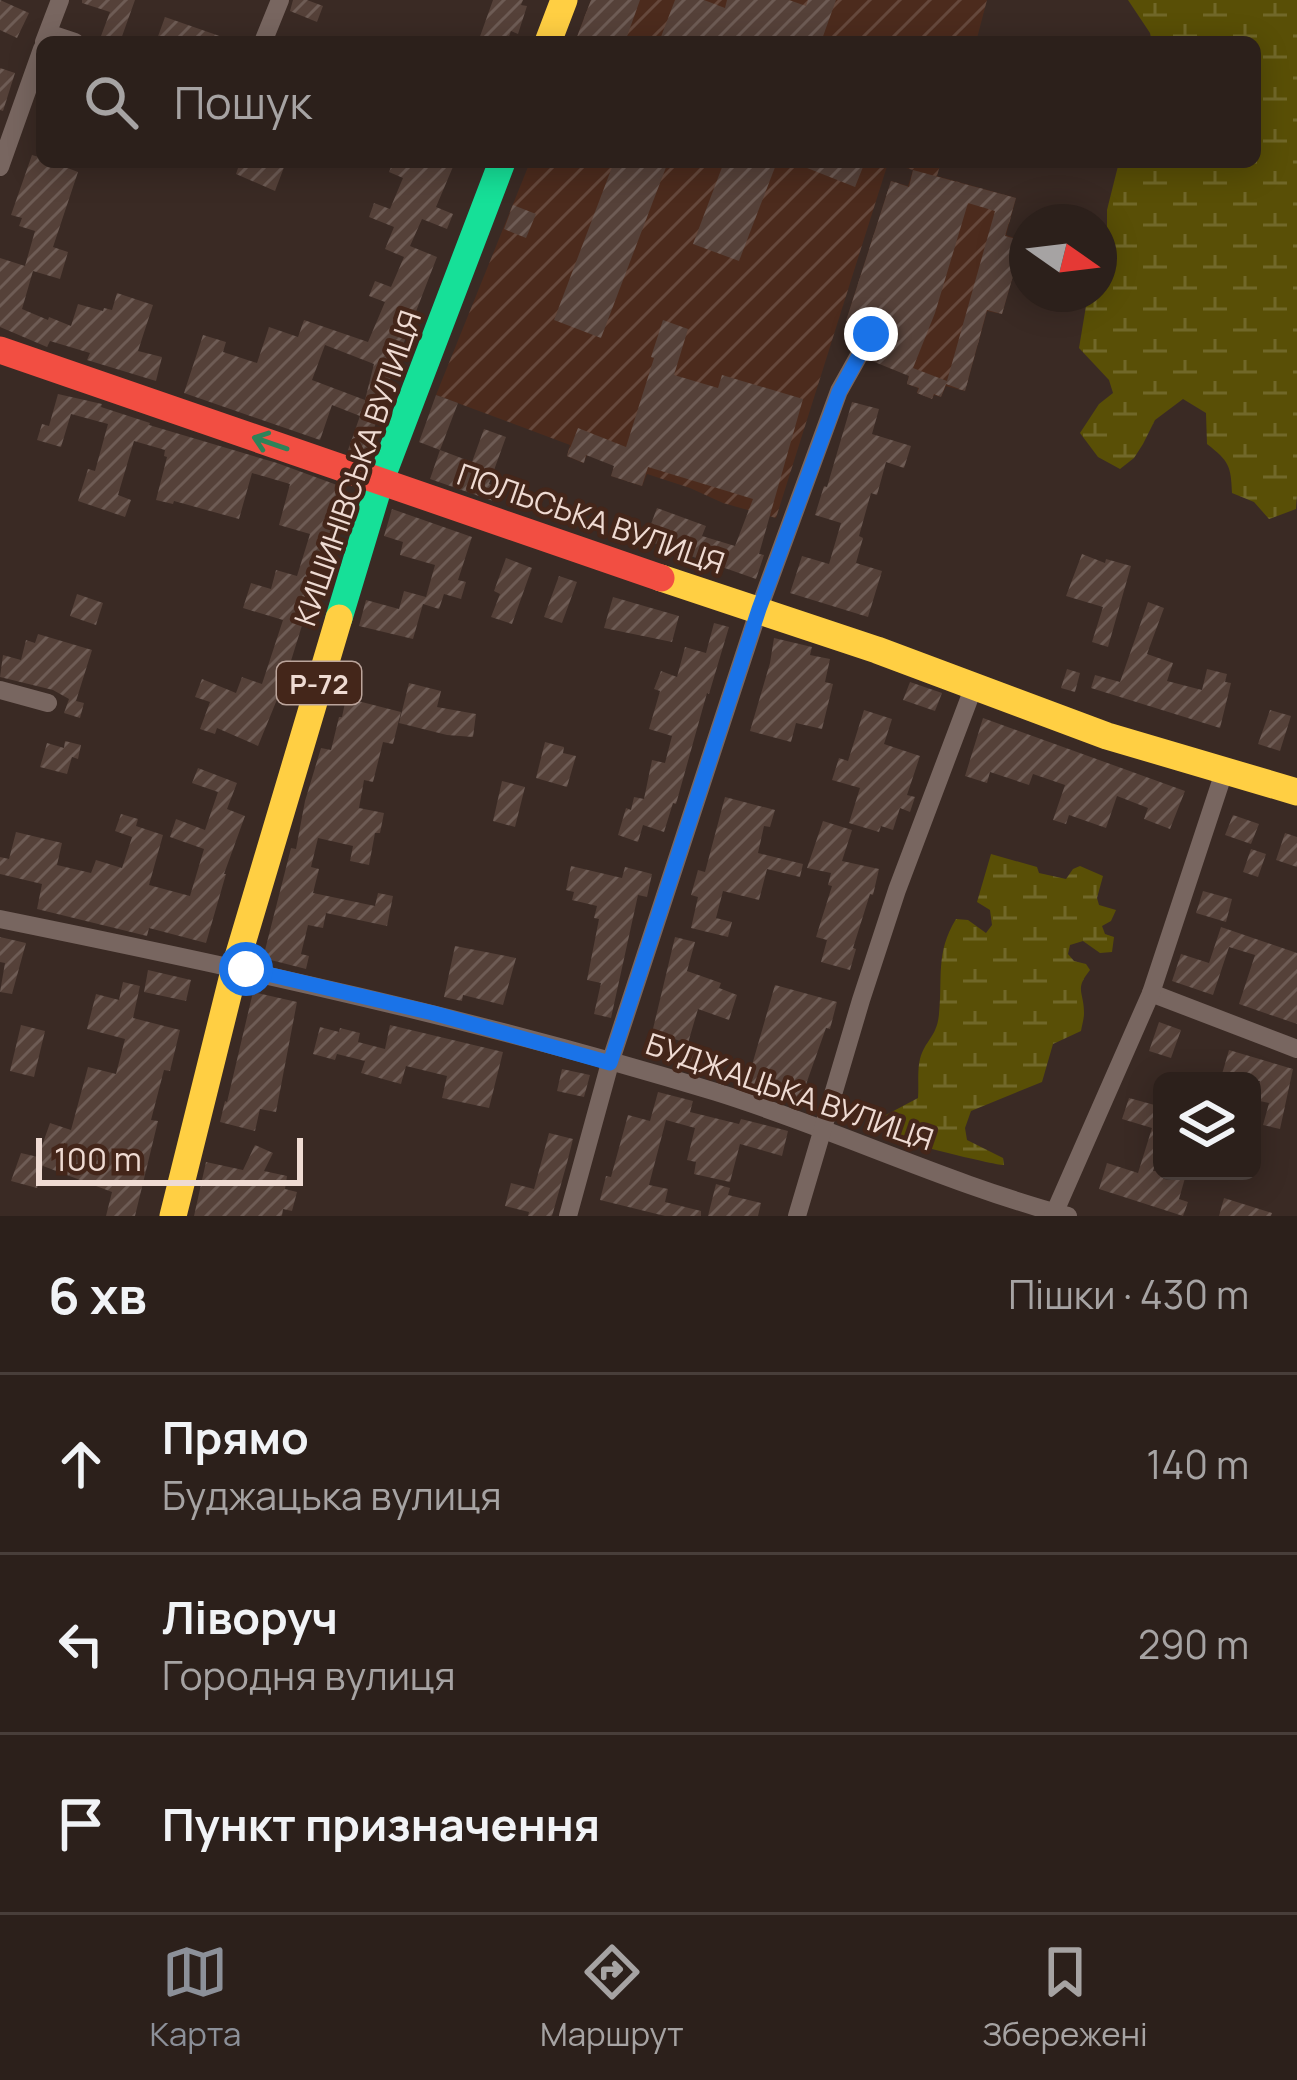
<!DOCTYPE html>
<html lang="uk">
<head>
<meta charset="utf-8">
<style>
	:root { --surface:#2c201b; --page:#342824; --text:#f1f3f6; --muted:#a6a3a3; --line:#483e3a; --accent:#8c9099 }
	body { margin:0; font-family:Manrope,sans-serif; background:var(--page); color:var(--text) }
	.controls { position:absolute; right:36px; bottom:36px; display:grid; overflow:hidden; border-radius:18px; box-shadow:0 6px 30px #0003 }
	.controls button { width:108px; height:108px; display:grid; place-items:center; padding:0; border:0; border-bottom:3px solid var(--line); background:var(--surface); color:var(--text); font:60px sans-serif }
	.compass { position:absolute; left:1009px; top:204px; width:108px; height:108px; border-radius:50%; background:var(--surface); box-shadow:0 6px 30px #0003; rotate:104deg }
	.scale { position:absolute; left:36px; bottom:30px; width:267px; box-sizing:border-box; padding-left:12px; border:6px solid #efdbd3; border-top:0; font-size:33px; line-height:42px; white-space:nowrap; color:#efdbd3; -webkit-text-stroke:9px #44261a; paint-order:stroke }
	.stop { position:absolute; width:36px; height:36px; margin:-27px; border:9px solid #1a73e8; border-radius:50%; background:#fff }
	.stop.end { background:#1a73e8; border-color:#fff; box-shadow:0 3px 12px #0008 }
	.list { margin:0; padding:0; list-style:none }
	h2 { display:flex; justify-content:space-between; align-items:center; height:156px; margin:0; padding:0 48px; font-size:51px }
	h2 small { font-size:39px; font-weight:400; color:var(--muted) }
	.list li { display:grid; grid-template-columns:78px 1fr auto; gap:36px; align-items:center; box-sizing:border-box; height:180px; padding:0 48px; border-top:3px solid var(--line) }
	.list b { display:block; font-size:45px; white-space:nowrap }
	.list p { margin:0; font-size:39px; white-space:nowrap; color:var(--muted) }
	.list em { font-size:39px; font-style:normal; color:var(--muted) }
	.icon { flex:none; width:66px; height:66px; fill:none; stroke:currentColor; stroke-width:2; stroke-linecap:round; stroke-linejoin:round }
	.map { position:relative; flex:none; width:1297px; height:1216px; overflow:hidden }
	.search { position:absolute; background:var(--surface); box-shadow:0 6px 30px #0003; left:36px; right:36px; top:36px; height:132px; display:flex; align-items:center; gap:30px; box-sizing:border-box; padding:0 42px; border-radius:18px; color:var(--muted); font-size:45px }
	.sheet { height:696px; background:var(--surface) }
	nav { display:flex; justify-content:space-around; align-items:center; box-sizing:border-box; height:168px; border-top:3px solid var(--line); background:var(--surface); font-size:33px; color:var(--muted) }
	nav a { display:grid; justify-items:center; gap:6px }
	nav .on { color:var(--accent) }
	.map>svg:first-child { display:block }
	.industrial { fill:url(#industrial-furrows) }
	.wetland { fill:url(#wetland-marsh) }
	.building { fill:url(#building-hatch); fill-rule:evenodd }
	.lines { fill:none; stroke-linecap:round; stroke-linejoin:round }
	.street { stroke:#786660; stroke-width:18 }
	.fast { stroke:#16e098; stroke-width:27 }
	.slow { stroke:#ffcf43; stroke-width:27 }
	.jam { stroke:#f24e42; stroke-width:27 }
	.oneway { stroke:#2d8359 }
	.route { stroke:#1a73e8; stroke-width:15 }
	.labels { text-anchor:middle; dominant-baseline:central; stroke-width:9; stroke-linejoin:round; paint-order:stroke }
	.shield { fill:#44261a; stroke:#bca59c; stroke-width:3 }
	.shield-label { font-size:27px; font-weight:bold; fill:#efdbd3 }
	.street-label { font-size:30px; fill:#efdbd3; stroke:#44261a }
</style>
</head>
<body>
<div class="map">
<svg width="1297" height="1216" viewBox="0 0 1297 1216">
	<defs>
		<pattern id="industrial-furrows" width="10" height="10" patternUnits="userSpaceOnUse" patternTransform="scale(3)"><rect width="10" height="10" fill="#4c2b1d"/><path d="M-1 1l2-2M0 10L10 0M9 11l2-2" fill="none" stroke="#66493d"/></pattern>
		<pattern id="wetland-marsh" width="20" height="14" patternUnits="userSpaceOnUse" patternTransform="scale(3)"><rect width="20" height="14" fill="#594f06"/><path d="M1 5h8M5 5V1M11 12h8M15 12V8" fill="none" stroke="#716829"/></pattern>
		<pattern id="building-hatch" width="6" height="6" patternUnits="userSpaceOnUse" patternTransform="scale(3)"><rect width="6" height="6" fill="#554139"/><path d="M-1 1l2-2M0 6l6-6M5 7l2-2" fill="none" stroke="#6e5c55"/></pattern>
	</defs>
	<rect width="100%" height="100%" fill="#3a2a24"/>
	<g class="industrial">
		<polygon points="591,0 987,0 976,42 575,42"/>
		<polygon points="530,162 941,162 937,176 1016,198 1006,235 1023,241 1002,314 987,311 965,391 946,386 941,397 934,395 932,399 917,393 918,388 907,384 909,375 870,360 879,334 846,321 891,181 908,186 913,170 888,163 776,518 723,503 690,488 647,474 642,486 611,476 615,464 587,455 583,463 567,456 570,445 436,395"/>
	</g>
	<g class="wetland">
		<path d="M1128,0H1297V495L1296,509L1269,519L1254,502L1232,493C1231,466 1229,461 1207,444L1206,413L1183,399L1155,420L1143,444L1134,458L1120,469L1098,457L1080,433L1099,404L1113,393L1109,380L1079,348L1088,294H1099V263L1107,240V210L1119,162H1255V42H1152L1150,33Z"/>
		<path d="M991,854L1037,867L1039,873L1066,879L1073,869L1080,866L1103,876L1097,898L1099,905L1116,910L1111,921L1102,926L1105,934L1114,937L1112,952L1100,953L1083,941L1070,945L1068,954L1074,961L1086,964L1090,970C1074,990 1084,991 1084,1013C1084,1019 1082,1025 1081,1031L1053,1044L1042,1082L971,1111L965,1128L967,1140L1003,1158L1004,1165C993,1165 894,1140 888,1136C886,1134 884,1131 882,1128L884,1116L918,1098C919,1085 917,1071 920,1059C925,1040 937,1037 939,1014C943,979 935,953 956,919L968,920L986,933L992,925L990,910L977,902Z"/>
	</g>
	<g class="building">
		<polygon points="0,0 29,13 17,38 0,30"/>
		<polygon points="82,0 135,0 120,42 101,36 110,12 82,3"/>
		<polygon points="293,0 307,0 323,6 317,22 290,11"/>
		<polygon points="493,0 523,0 521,5 527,6 518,34 511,31 507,42 478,42"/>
		<polygon points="591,0 640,0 625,42 575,42"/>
		<polygon points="675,0 704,0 725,8 727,0 789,0 806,6 808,0 836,0 821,42 659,42"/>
		<polygon points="165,17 231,40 230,42 156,42"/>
		<polygon points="0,68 15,73 3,111 0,110"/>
		<polygon points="32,155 42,158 42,162 52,162 78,172 53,247 68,252 60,279 33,271 22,309 48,320 49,317 71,326 78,304 103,311 104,308 112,310 117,293 153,305 138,351 162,357 156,381 87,360 90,353 50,341 47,347 0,327 0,258 25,266 35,231 19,226 22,218 11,215"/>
		<polygon points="240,162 263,168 265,162 286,162 275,191 236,174"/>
		<path d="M393,162H455L436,207L453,214L447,229L422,219L410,246L437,257L393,371L365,456L348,450L360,416L332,405L320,440L184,393L203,335L226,342L223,352L257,363L269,327L298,337L304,320L368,342L385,302L369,296L375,281L391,287L404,257L385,249L394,227L369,217L374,203L390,209L403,178L389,172ZM325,345L374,364L365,400L312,380Z"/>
		<polygon points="614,162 668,162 601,338 554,320"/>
		<polygon points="724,162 777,162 739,261 693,244"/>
		<polygon points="792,162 865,162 855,187"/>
		<path d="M913,170L1016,198L1005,236L1023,241L1002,314L987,310L965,391L946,384L941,397L934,394L932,399L917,393L919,388L907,384L909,376L872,361L884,335L879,323L870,321L861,326L846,321L891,181L909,187ZM968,203L995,211L947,381L913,368L935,313Z"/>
		<polygon points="513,205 536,214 526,238 504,229"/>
		<polygon points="663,320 688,329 674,375 718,388 722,375 803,399 759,554 764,555 756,579 645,540 657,508 706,526 702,536 735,546 753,499 648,467 642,486 611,476 614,466 586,455 584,463 567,456 578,428 626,447 654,358 651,357"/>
		<polygon points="58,394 102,404 101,407 150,423 149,425 277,463 337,485 336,488 348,492 332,540 329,539 285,680 258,746 217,728 215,734 200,729 210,702 195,697 202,679 236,693 242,677 262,684 283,620 243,608 251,583 271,589 276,570 297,576 310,534 279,525 290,484 252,473 239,519 174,501 173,504 156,500 167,457 164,456 165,450 134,441 118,495 131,500 125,517 78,501 88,469 95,471 108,424 71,414 61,447 37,440 42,424 49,426"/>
		<polygon points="436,395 458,403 440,450 419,442"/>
		<polygon points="852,402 879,409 872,434 911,446 904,468 886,462 877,495 871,493 859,536 863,538 856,563 882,571 868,617 790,593 802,556 829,564 841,523 815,515 824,486 827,487"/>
		<polygon points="484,429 506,437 489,484 501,489 496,502 430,479 440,450 472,462"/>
		<polygon points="392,509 472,537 458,580 466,582 461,599 444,594 439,609 423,604 413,639 359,626 366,600 399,609 404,591 426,597 435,565 400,555 403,542 384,536"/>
		<polygon points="1082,554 1105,563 1106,559 1131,566 1108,647 1092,642 1103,607 1066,596"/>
		<polygon points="506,558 532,568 512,624 491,617 500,594 494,591"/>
		<polygon points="559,576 577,582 562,623 544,617"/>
		<polygon points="77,594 103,603 96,625 70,616"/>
		<polygon points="613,597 679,616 672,642 604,628"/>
		<polygon points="1148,602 1164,608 1147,654 1173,663 1167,681 1202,690 1207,669 1227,674 1225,682 1231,683 1220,728 1091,688 1095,675 1120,682"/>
		<polygon points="714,623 729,627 709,694 707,693 676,804 673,803 664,832 643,825 638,842 618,835 626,808 631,810 634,797 644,799 652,760 665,763 672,736 649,729 660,691 654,689 661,671 677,677 685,647 706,653"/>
		<polygon points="38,634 92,650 76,701 84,703 80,718 64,713 69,699 53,690 0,677 3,655 21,660 26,640 35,643"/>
		<polygon points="774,638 812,647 810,655 830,659 825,682 833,684 822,729 796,723 791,742 750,731 770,663"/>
		<polygon points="1067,669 1080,673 1075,692 1061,688"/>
		<polygon points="910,682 942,693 935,711 903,700"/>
		<polygon points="409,683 441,691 437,707 476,714 473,737 447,735 399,723"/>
		<polygon points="346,698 401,712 393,744 383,742 373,782 364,780 359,808 384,813 380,833 375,833 369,865 350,861 353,846 318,838 311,867 319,869 313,893 375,906 378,893 393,896 387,926 326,913 323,928 308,925 301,954 309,956 306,969 263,958 291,848 296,849 305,801 321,748 331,750 339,717 342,717"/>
		<polygon points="864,710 892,719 884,744 920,756 907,795 915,797 910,812 900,808 893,830 881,826 879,832 849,823 860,788 832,780 839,758 848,761"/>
		<polygon points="1270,710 1291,716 1280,751 1258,744"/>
		<polygon points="983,718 1185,791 1170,829 1144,819 1148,808 1117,796 1106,828 1069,815 1066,824 1053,820 1065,785 1033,774 1029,785 990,772 987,783 965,776"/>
		<polygon points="65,741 81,745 78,759 72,757 67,774 40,767 47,743 64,748"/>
		<polygon points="545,742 564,747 563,753 576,756 567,787 536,778"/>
		<polygon points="198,768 237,783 227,809 245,816 224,874 226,874 206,943 149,928 147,936 37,909 42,884 0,874 0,857 9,859 16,832 62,843 57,865 91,873 96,860 122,868 134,831 132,837 115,831 121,814 138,819 136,826 163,835 149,885 190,896 204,849 170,837 176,819 205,830 218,792 192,783"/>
		<polygon points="502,781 525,787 515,827 493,821"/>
		<polygon points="725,797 775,810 770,827 764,826 758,853 803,864 800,877 767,869 759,900 723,891 716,918 732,922 728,937 691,928 698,897 691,895 698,870 705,872"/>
		<polygon points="1233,815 1259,824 1251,844 1225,835"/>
		<polygon points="823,821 852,830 842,861 879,869 873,895 870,894 853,948 856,949 850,970 821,962 827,940 816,937 832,886 828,885 831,873 807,868"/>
		<polygon points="1285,833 1297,837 1297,867 1276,860"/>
		<polygon points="1251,849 1266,854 1258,877 1243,872"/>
		<polygon points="571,866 622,878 625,867 652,874 647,897 638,895 611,1018 594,1014 601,983 587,980 599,919 594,918 597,906 572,900 574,892 566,890"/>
		<polygon points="1203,891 1232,899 1226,922 1196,913"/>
		<polygon points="1221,927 1297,953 1297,1024 1239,1004 1255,955 1229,947 1213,995 1172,981 1181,954 1209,963"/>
		<polygon points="0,937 26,943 12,994 0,992 5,963 0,962"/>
		<polygon points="675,937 695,942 687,971 721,983 719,988 737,995 729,1020 698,1009 688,1043 652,1033"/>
		<polygon points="455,946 516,958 503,1005 463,995 462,1001 444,997"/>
		<polygon points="148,970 191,980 186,1001 144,992"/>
		<polygon points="123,982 140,986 133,1018 180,1030 170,1071 164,1070 151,1120 158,1121 135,1216 106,1216 112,1192 43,1166 37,1188 11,1181 21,1153 38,1157 50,1123 71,1130 88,1067 116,1074 125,1039 87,1029 96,994 119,1000"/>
		<polygon points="775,985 837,1002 830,1029 826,1028 799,1104 746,1086"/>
		<polygon points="253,992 297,1002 276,1112 260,1109 255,1131 220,1122 225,1101 227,1102"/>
		<polygon points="1159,1022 1181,1030 1171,1058 1149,1051"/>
		<polygon points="21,1025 45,1031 34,1077 10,1071"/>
		<polygon points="390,1025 503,1052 489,1108 442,1098 447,1076 406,1066 401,1084 361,1073 365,1061 337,1054 335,1060 313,1054 320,1027 339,1032 340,1028 360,1033 358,1042 385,1049"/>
		<polygon points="679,1044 697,1049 691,1070 674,1065"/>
		<polygon points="1229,1050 1293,1069 1280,1129 1263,1125 1269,1103 1255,1100 1260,1081 1220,1081"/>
		<polygon points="562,1069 590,1075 584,1097 557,1091"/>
		<polygon points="658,1092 693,1101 690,1112 739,1124 741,1119 788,1131 782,1156 740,1144 730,1182 694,1174 696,1162 687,1160 695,1128 666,1120 649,1185 668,1189 665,1202 701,1211 701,1216 665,1216 600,1200 606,1176 611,1177 628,1115 650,1121"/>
		<polygon points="1129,1098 1162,1107 1162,1143 1153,1171 1187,1171 1179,1199 1188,1202 1183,1216 1099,1189 1107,1163 1138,1173 1152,1128 1122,1119"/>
		<polygon points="549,1133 573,1139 567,1163 552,1216 528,1216 529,1212 505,1206 511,1183 534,1189"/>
		<polygon points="255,1145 273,1153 264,1171 287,1176 285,1189 297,1192 292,1211 283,1209 282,1216 194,1216 206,1162 243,1170"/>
		<polygon points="716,1184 730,1188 728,1195 761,1203 758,1216 708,1216"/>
		<polygon points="1224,1198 1272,1213 1271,1216 1219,1216"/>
	</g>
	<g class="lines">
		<g class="street">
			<polyline points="48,33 75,42"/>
			<polyline points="44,42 60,0"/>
			<polyline points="263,42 280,0"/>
			<polyline points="0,167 42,49"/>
			<polyline points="0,690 48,703"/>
			<path d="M0,919C241,968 481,1020 716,1092C835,1129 948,1184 1068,1216"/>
			<polyline points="1151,993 1297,1049"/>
			<polyline points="568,1216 610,1063 759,609 839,391 871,334"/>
			<polyline points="797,1216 861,1000 897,890 974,686"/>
			<polyline points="1053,1216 1151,993 1224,772"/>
		</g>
		<polyline class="fast" points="339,618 380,482 502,162"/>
		<g class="slow">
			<polyline points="548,42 564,0"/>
			<polyline points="661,578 877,650 1107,736 1297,792"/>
			<polyline points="173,1216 235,967 339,618"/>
		</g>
		<polyline class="jam" points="0,350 661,578"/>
	</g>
	<defs><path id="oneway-shaft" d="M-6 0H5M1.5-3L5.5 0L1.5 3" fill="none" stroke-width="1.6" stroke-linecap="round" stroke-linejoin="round" transform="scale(3)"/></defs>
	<use class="oneway" href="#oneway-shaft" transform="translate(270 443) rotate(-161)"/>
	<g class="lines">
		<polyline class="route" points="246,969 433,1013 610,1063 759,609 839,392 871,334"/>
	</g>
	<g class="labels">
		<rect class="shield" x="277" y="662" width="84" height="42" rx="9"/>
		<g class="shield-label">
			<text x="319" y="683">Р-72</text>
		</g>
		<g class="street-label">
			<text transform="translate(357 468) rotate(-71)">КИШИНІВСЬКА ВУЛИЦЯ</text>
			<text transform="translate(591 518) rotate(19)">ПОЛЬСЬКА ВУЛИЦЯ</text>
			<text transform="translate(790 1091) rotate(19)">БУДЖАЦЬКА ВУЛИЦЯ</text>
		</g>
	</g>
</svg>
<div class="controls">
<button><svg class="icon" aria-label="layers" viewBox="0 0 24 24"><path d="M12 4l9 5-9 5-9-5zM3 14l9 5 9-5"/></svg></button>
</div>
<svg class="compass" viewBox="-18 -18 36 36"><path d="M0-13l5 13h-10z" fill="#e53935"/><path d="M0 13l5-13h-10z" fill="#a6a3a3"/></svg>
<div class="scale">100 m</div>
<div class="stop" style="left:246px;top:969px"></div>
<div class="stop end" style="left:871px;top:334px"></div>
<div class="search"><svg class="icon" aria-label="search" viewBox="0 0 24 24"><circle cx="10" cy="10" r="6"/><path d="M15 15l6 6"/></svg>Пошук</div>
</div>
<section class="sheet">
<h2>6 хв<small>Пішки · 430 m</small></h2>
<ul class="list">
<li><svg class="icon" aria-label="ahead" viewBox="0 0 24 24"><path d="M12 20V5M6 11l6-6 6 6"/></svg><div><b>Прямо</b><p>Буджацька вулиця</p></div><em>140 m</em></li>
<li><svg class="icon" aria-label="left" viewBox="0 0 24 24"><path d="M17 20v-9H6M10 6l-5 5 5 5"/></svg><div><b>Ліворуч</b><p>Городня вулиця</p></div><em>290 m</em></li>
<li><svg class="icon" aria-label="arrive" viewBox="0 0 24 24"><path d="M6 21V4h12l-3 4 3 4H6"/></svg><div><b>Пункт призначення</b></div></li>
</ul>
</section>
<nav>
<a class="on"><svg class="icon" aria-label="map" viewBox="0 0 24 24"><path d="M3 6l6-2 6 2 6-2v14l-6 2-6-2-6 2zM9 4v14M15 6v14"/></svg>Карта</a>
<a><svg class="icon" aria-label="directions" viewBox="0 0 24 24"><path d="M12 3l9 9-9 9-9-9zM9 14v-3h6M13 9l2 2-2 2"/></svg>Маршрут</a>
<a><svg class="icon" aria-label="saved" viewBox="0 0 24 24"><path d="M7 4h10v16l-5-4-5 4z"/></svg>Збережені</a>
</nav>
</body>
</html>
